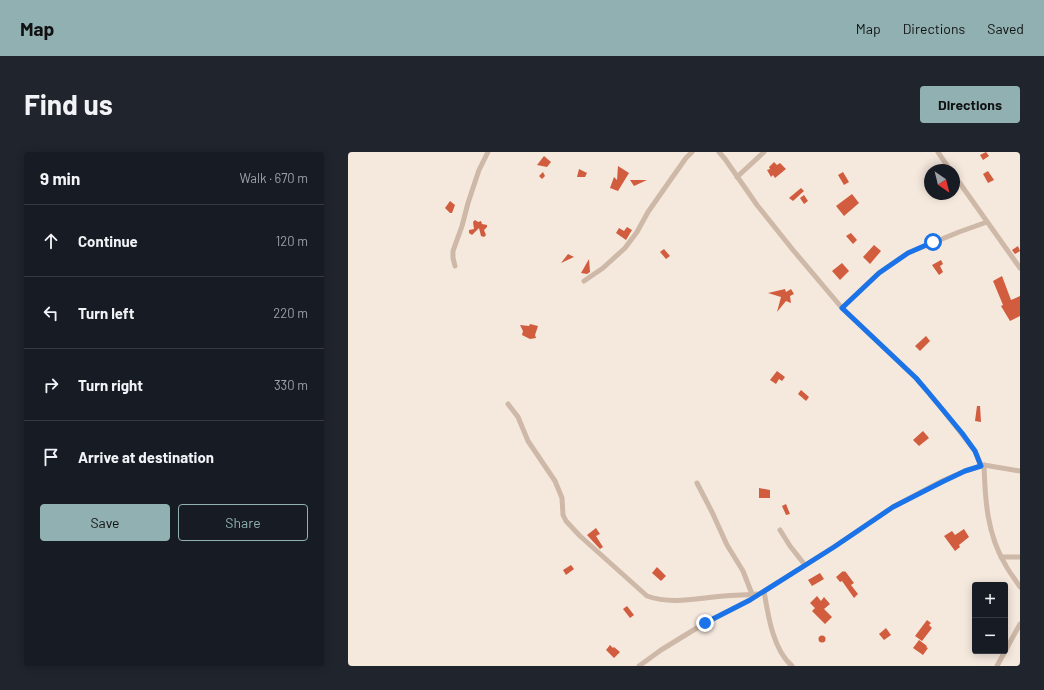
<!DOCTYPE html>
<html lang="en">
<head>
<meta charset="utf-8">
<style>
	:root { --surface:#171b24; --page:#20242c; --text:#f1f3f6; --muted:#9ea1a6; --line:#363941; --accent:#90b0b2 }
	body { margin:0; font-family:Barlow,sans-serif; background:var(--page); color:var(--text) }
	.controls { position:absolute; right:12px; bottom:12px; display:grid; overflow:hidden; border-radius:4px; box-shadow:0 2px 10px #0003 }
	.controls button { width:36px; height:36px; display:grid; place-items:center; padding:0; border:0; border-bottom:1px solid var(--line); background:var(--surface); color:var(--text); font:20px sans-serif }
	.compass { position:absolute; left:576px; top:12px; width:36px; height:36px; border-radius:50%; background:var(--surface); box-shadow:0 2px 10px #0003; rotate:145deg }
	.stop { position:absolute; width:12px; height:12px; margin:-9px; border:3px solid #1a73e8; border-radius:50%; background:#fff }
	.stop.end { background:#1a73e8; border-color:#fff; box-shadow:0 1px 4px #0008 }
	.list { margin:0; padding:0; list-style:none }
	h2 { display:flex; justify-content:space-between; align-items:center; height:52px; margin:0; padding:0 16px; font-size:17px }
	h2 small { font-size:13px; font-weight:400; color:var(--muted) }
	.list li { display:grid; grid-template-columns:26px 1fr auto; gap:12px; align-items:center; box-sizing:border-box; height:72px; padding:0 16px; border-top:1px solid var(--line) }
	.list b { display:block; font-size:15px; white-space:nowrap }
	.list em { font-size:13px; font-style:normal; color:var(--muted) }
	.actions { display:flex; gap:8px; padding:12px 16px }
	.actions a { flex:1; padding:9px 0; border:1px solid var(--accent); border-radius:4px; text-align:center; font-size:14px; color:var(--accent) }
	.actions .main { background:var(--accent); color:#111 }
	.icon { flex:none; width:22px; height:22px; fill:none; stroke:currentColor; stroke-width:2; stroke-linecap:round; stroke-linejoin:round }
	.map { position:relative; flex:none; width:672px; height:514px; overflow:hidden; border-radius:4px }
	header { display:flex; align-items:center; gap:24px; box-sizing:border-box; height:56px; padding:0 20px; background:var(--accent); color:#111 }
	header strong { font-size:19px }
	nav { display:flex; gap:22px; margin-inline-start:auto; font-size:14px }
	.intro { display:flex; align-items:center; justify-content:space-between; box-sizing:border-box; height:96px; padding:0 24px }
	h1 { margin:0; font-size:28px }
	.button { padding:10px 18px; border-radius:4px; background:var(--accent); color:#111; font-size:14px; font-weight:700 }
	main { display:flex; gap:24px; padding:0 24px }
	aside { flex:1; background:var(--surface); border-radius:4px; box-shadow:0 2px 10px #0003 }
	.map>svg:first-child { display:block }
	.building { fill:#d15d3e }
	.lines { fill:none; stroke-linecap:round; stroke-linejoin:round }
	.street { stroke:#ceb8a7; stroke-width:5 }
	.route { stroke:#1a73e8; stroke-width:5 }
</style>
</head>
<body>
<header>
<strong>Map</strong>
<nav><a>Map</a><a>Directions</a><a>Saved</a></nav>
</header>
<div class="intro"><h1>Find us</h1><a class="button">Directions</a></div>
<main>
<aside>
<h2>9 min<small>Walk · 670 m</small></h2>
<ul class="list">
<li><svg class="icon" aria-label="ahead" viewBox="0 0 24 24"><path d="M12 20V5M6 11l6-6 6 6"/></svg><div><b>Continue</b></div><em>120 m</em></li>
<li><svg class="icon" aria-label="left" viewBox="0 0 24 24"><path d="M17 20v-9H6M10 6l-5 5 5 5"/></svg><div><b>Turn left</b></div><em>220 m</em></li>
<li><svg class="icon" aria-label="right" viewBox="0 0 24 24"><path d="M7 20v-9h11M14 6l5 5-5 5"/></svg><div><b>Turn right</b></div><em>330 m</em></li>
<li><svg class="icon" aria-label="arrive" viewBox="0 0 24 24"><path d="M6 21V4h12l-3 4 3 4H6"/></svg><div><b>Arrive at destination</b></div></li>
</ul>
<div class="actions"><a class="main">Save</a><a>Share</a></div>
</aside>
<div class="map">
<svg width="672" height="514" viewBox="0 0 672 514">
	<rect width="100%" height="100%" fill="#f5e8dd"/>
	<g class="building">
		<polygon points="638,0 641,4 635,8 632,3"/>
		<polygon points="196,4 203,10 199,15 189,13"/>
		<polygon points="426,10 429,13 432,11 438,17 427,26 425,23 423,25 419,18 422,17 421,15"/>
		<polygon points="270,14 281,21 270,39 262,36 266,25 269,28"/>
		<polygon points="231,17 239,21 237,25 229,25"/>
		<polygon points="640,19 646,28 640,31 635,22"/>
		<polygon points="195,20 197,24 194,27 191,24"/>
		<polygon points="495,20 501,30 496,33 490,23"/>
		<polygon points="282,28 299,28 286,34"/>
		<polygon points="453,36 456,39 445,49 441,46"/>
		<polygon points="504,42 511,51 496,64 488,54"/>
		<polygon points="456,43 460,49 456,52 452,46"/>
		<polygon points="102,49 107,53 104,61 102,61 97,56"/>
		<polygon points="127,68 130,70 133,69 134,72 139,73 139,75 136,78 138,83 136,85 133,84 131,76 124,83 121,81 121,78 126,77 125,70"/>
		<polygon points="279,75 284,78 278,88 268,81 271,76 276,79"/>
		<polygon points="503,81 509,88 505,92 498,84"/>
		<polygon points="526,93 533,99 522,112 515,105"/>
		<polygon points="670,94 672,99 667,102 664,98"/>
		<polygon points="316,97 322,104 318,107 312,100"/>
		<polygon points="220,102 226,105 213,111"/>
		<polygon points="241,107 242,120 239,122 233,121"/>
		<polygon points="593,108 595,112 592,114 595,120 591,123 584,113"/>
		<polygon points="494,111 501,119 492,128 484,119"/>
		<polygon points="654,124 663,148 672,144 672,164 662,169 653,154 655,153 645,129"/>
		<polygon points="437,137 438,140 443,137 446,142 442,144 443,151 438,149 429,160 433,145 420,141"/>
		<polygon points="182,172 190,174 187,183 188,186 182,187 174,183 175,179 172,173 181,174"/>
		<polygon points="578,184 582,189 572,199 567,194"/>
		<polygon points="429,219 437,225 434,229 431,227 428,232 422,228"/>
		<polygon points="453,238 461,245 458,249 450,242"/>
		<polygon points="629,254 632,254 633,270 627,269"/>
		<polygon points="575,279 581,286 571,294 565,288"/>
		<polygon points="411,336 422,338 422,346 411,346"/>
		<polygon points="438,352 442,362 438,363 434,354"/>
		<polygon points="248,376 252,382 248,384 255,395 252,397 239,383"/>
		<polygon points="616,377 621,385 611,393 612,395 607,399 596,384 604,379 607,383"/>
		<polygon points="223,413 226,417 218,423 215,418"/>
		<polygon points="309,415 318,424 313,429 304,421"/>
		<polygon points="495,419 496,420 497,419 506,431 503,433 510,442 506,446 494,429 492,430 488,425"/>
		<polygon points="472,421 476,427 464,434 460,428"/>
		<polygon points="469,444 473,449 476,445 482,452 476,457 484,465 477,472 464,459 467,456 462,451"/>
		<polygon points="279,454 286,463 282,466 275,457"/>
		<polygon points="579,468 583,471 581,473 584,476 574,489 567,484"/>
		<polygon points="538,476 543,483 536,488 531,482"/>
		<circle cx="474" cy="487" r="3.5"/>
		<polygon points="571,488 579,494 578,495 580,496 575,503 565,496"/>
		<polygon points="262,493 265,496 266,495 272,500 266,506 258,498"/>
	</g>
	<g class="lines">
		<g class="street">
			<polyline points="371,0 377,7 409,53 445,98 494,156 568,226 595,258 627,299 633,314"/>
			<polyline points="590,0 602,18"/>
			<polyline points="606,23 672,116"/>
			<polyline points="389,25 416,0"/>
			<polyline points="107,114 105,106 105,99 114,74 120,51 131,18 140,0"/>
			<polyline points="236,129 255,116 277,96 289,80 300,60 321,30 338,6 344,0"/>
			<polyline points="494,156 531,121 560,101 611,80 639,70"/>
			<path d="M160,252L170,265L180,289L207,329L214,346L215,363L218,369L232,384L299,444C324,453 350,446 376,444C387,443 399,443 410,442"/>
			<path d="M636,313C637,347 639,382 657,412C661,420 667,427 672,435"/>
			<polyline points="349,331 364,360 379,393 395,419 404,442"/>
			<polyline points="432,378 442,394 457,413"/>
			<polyline points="653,405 672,405"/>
			<path d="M416,439C420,463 425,498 444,514"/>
			<polyline points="291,514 313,498 357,471 402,448 486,395 545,355 594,329 617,319 636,313 672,319"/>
			<polyline points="649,514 672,472"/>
		</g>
	</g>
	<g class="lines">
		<polyline class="route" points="357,471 402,448 486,395 545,355 594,330 617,319 633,314 627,299 614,281 580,240 568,226 494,156 531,121 560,101 585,90"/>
	</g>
</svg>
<div class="controls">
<button>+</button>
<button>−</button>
</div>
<svg class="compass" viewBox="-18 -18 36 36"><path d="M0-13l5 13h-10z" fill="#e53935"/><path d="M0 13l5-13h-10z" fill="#9ea1a6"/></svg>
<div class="stop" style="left:585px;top:90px"></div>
<div class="stop end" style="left:357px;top:471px"></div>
</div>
</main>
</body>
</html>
